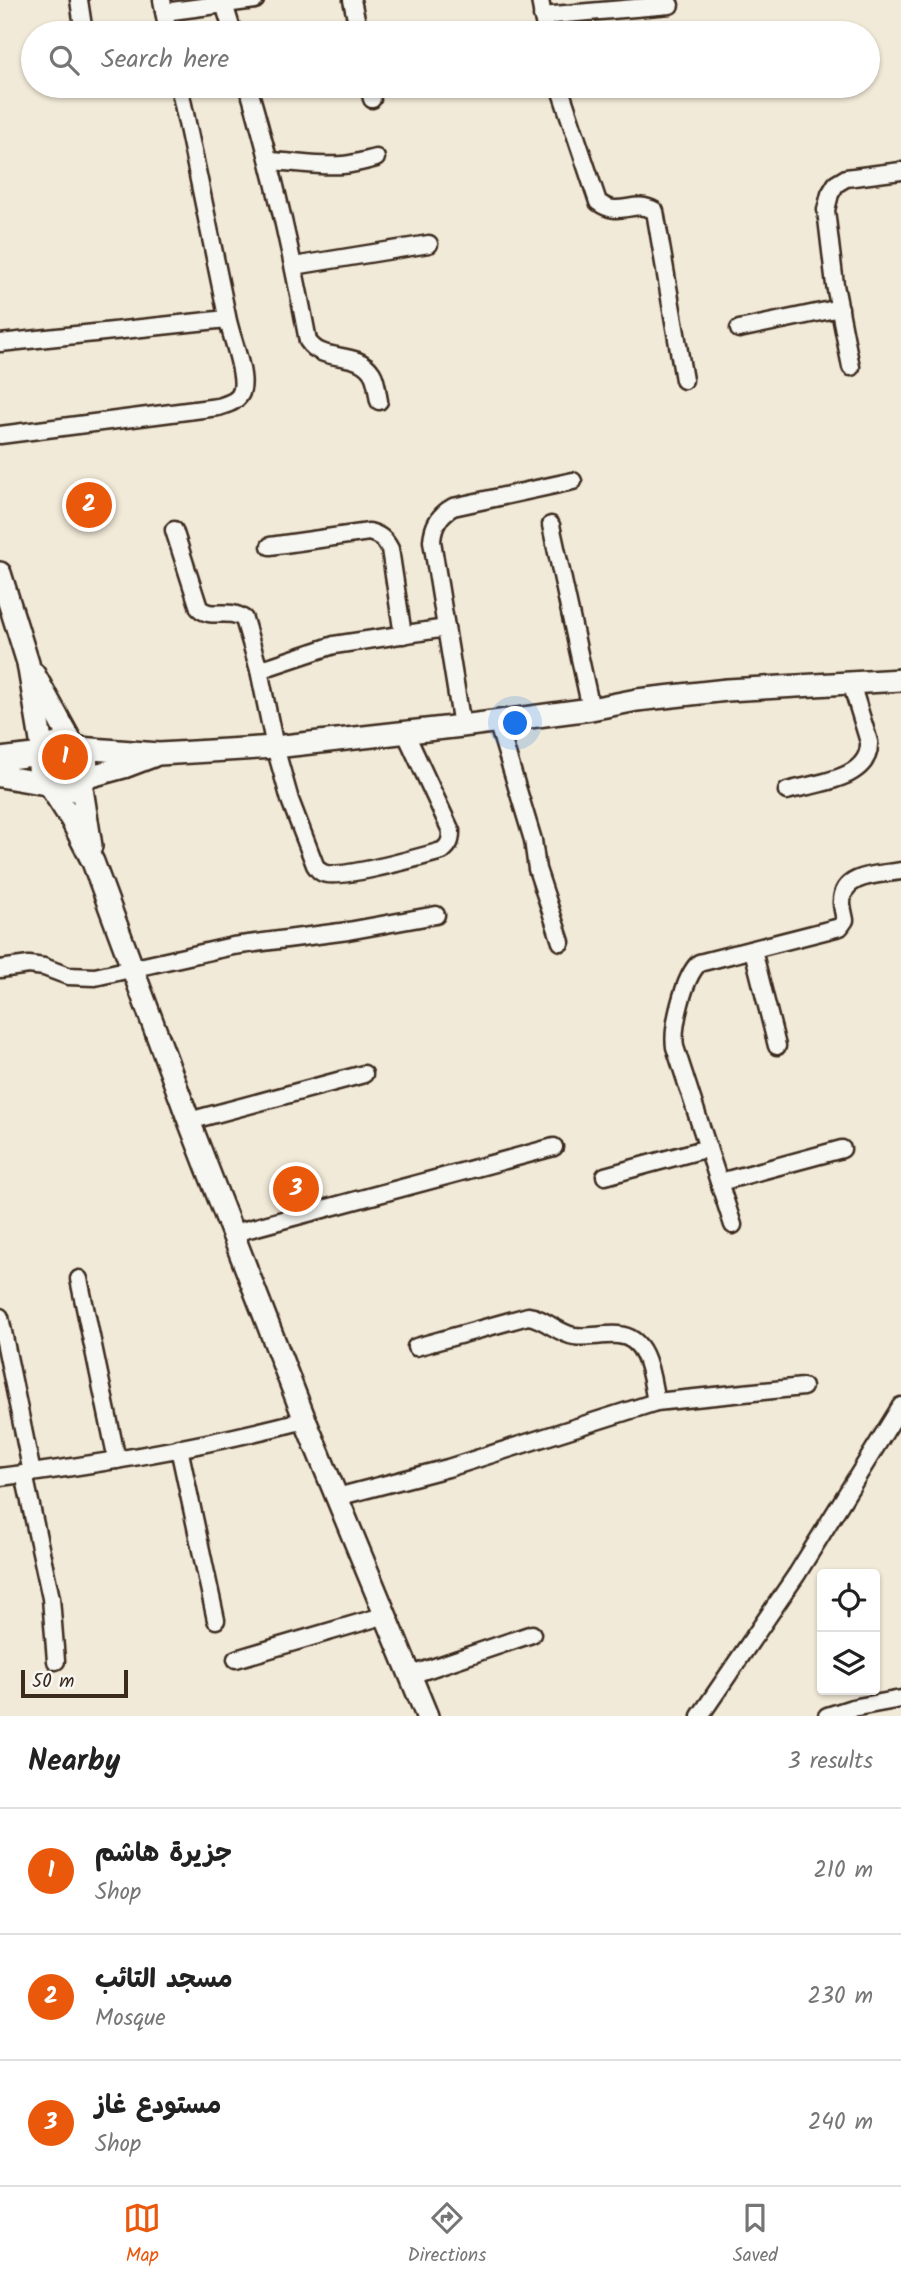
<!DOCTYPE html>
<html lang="en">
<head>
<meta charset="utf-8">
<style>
	:root { --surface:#fff; --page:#f2f2f2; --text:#222; --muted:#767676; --line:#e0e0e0; --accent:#ea580c }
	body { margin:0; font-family:Kalam,"Playpen Sans Arabic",sans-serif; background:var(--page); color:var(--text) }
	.controls { position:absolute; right:21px; bottom:21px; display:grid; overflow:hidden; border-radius:7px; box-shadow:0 2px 5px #0004 }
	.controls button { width:63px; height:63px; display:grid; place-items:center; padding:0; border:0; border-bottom:2px solid var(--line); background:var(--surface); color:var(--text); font:35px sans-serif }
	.scale { position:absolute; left:21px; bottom:18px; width:107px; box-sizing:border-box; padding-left:7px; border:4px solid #3b2a1e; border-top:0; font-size:19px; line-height:24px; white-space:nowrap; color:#3b2a1e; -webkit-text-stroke:5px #f6f6f2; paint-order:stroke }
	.you { position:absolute; left:516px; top:724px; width:24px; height:24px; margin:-18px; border:5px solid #fff; border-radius:50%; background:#1a73e8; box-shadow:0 0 0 10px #1a73e833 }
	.badge { display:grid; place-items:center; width:46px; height:46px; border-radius:50%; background:var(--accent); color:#fff; font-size:23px; font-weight:700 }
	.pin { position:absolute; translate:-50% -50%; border:4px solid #fff; box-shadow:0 2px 7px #0006 }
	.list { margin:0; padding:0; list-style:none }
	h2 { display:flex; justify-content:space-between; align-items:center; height:91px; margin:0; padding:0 28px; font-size:30px }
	h2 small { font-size:23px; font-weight:400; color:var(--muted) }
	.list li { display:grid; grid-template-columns:46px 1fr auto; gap:21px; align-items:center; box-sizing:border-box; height:126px; padding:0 28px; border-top:2px solid var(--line) }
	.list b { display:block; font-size:26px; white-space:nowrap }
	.list p { margin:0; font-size:23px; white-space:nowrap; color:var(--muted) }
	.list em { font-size:23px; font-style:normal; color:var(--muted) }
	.icon { flex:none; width:38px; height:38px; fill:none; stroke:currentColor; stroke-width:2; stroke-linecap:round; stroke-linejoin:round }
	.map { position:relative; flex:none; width:901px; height:1716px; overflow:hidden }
	.search { position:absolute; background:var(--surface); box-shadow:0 2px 5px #0004; left:21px; right:21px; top:21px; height:77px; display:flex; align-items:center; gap:18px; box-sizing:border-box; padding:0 24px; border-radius:38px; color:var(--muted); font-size:26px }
	.sheet { height:469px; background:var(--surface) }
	nav { display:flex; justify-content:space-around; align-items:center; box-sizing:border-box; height:98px; border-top:2px solid var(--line); background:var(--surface); font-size:19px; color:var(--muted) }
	nav a { display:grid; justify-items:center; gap:4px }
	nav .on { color:var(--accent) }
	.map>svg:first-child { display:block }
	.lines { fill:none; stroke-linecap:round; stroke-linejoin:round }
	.street-casing { stroke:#3b2a1e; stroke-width:21 }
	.secondary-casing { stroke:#3b2a1e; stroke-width:26 }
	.street { stroke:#f6f6f2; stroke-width:16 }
	.secondary { stroke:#f6f6f2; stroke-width:21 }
</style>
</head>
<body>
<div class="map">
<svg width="901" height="1716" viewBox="0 0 901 1716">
	<rect width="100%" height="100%" fill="#f2ead8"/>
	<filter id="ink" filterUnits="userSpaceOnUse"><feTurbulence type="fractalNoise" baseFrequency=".0143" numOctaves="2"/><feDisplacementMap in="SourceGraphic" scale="14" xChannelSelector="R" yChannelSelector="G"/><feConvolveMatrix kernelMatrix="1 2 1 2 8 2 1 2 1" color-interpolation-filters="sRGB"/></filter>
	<g filter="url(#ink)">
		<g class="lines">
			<g class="street-casing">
				<g id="street">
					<polyline points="79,0 84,33"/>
					<polyline points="162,0 168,33"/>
					<polyline points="352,0 359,33"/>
					<polyline points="540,0 546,33"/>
					<polyline points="224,4 233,33"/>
					<polyline points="164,12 255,0"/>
					<polyline points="542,16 670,5"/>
					<path d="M248,86C273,170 292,255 308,341C323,364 357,349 372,373C377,381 377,392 379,401"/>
					<polyline points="369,86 372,99"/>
					<path d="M559,86L598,202C620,219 633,198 655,211L684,380"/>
					<path d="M270,161C294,162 319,167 343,165C354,164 365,161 376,158"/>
					<polyline points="294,266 429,244"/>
					<polyline points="739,329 840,308"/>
					<polyline points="0,343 227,319"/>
					<polyline points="851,367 835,285 826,210 830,194 836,184 846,178 901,171"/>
					<path d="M0,435L218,407C228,404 240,401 242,389C246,372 230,334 227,316C211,239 196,163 179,86"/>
					<polyline points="551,525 591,709"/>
					<path d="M174,530L199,608C212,620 228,607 244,619L259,670L275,747L290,800L315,865C318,869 318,871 323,873C340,880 420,857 442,851C450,845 451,840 451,831L405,732"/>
					<path d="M270,546L369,532C380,535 385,539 390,549L403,635"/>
					<polyline points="259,670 334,645 446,628"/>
					<polyline points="497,721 533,840 537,869 561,942"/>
					<path d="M462,726L432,541C433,526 440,514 453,507L573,481"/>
					<path d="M787,791C815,783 871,780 869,742L851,683"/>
					<polyline points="753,950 777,1046"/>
					<polyline points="0,969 29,965 44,967 68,976 95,977 233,946 348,931 436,915"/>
					<polyline points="189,1121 364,1074"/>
					<polyline points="605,1176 708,1148"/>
					<polyline points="720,1182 842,1149"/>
					<path d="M733,1225L675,1047C672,1027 684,977 699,963L840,927L845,920C844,914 842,908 842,903C841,873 880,875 901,871"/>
					<polyline points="234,1233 554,1147"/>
					<polyline points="79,1279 117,1460"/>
					<polyline points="0,1317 32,1473"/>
					<path d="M416,1347L528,1316C545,1318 557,1333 574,1336C588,1338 603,1334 618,1335C649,1337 651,1378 656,1402"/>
					<polyline points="179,1448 216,1620"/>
					<polyline points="24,1474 51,1598 56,1661"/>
					<path d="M0,1477C103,1464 205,1446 305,1420"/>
					<polyline points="337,1497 448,1468 656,1402 803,1387"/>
					<polyline points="236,1659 386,1615"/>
					<polyline points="411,1675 532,1634"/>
					<polyline points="700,1716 797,1574 901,1406"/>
					<polyline points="827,1716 852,1708 901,1699"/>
				</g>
			</g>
			<g class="secondary-casing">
				<g id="secondary">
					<polyline points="0,573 28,663 43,753"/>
					<polyline points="34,674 73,745"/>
					<circle cx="63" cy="767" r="24"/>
					<polyline points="78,748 159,754 275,747 462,726 591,709 637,700 727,690 901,680"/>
					<polyline points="0,759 42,754"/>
					<polyline points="0,776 46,784"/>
					<polyline points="84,778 124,767 153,756"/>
					<polyline points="81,782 91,846"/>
					<polyline points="51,788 71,819 93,862 189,1121 305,1420 427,1716"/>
				</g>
			</g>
			<use href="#street" class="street"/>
			<use href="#secondary" class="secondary"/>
		</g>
	</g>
</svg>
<div class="controls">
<button><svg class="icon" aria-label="locate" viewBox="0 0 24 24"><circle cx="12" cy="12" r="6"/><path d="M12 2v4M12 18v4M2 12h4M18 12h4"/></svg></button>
<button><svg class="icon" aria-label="layers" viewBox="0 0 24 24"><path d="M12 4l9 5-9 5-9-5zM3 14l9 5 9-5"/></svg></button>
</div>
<div class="scale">50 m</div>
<div class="you"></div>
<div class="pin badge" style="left:65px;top:757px">1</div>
<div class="pin badge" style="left:89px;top:505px">2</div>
<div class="pin badge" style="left:296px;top:1189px">3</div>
<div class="search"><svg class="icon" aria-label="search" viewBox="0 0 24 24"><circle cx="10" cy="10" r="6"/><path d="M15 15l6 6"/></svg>Search here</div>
</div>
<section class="sheet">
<h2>Nearby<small>3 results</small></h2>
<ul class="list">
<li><span class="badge">1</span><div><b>جزيرة هاشم</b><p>Shop</p></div><em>210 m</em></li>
<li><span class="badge">2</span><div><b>مسجد التائب</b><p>Mosque</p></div><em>230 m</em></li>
<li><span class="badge">3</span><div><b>مستودع غاز</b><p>Shop</p></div><em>240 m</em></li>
</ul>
</section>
<nav>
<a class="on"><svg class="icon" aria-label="map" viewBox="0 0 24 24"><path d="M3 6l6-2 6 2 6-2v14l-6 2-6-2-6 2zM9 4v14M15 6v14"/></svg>Map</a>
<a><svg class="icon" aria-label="directions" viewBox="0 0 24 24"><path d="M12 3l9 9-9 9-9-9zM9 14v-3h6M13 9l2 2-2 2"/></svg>Directions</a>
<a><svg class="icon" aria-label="saved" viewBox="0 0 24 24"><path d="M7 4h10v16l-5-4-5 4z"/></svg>Saved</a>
</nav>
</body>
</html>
